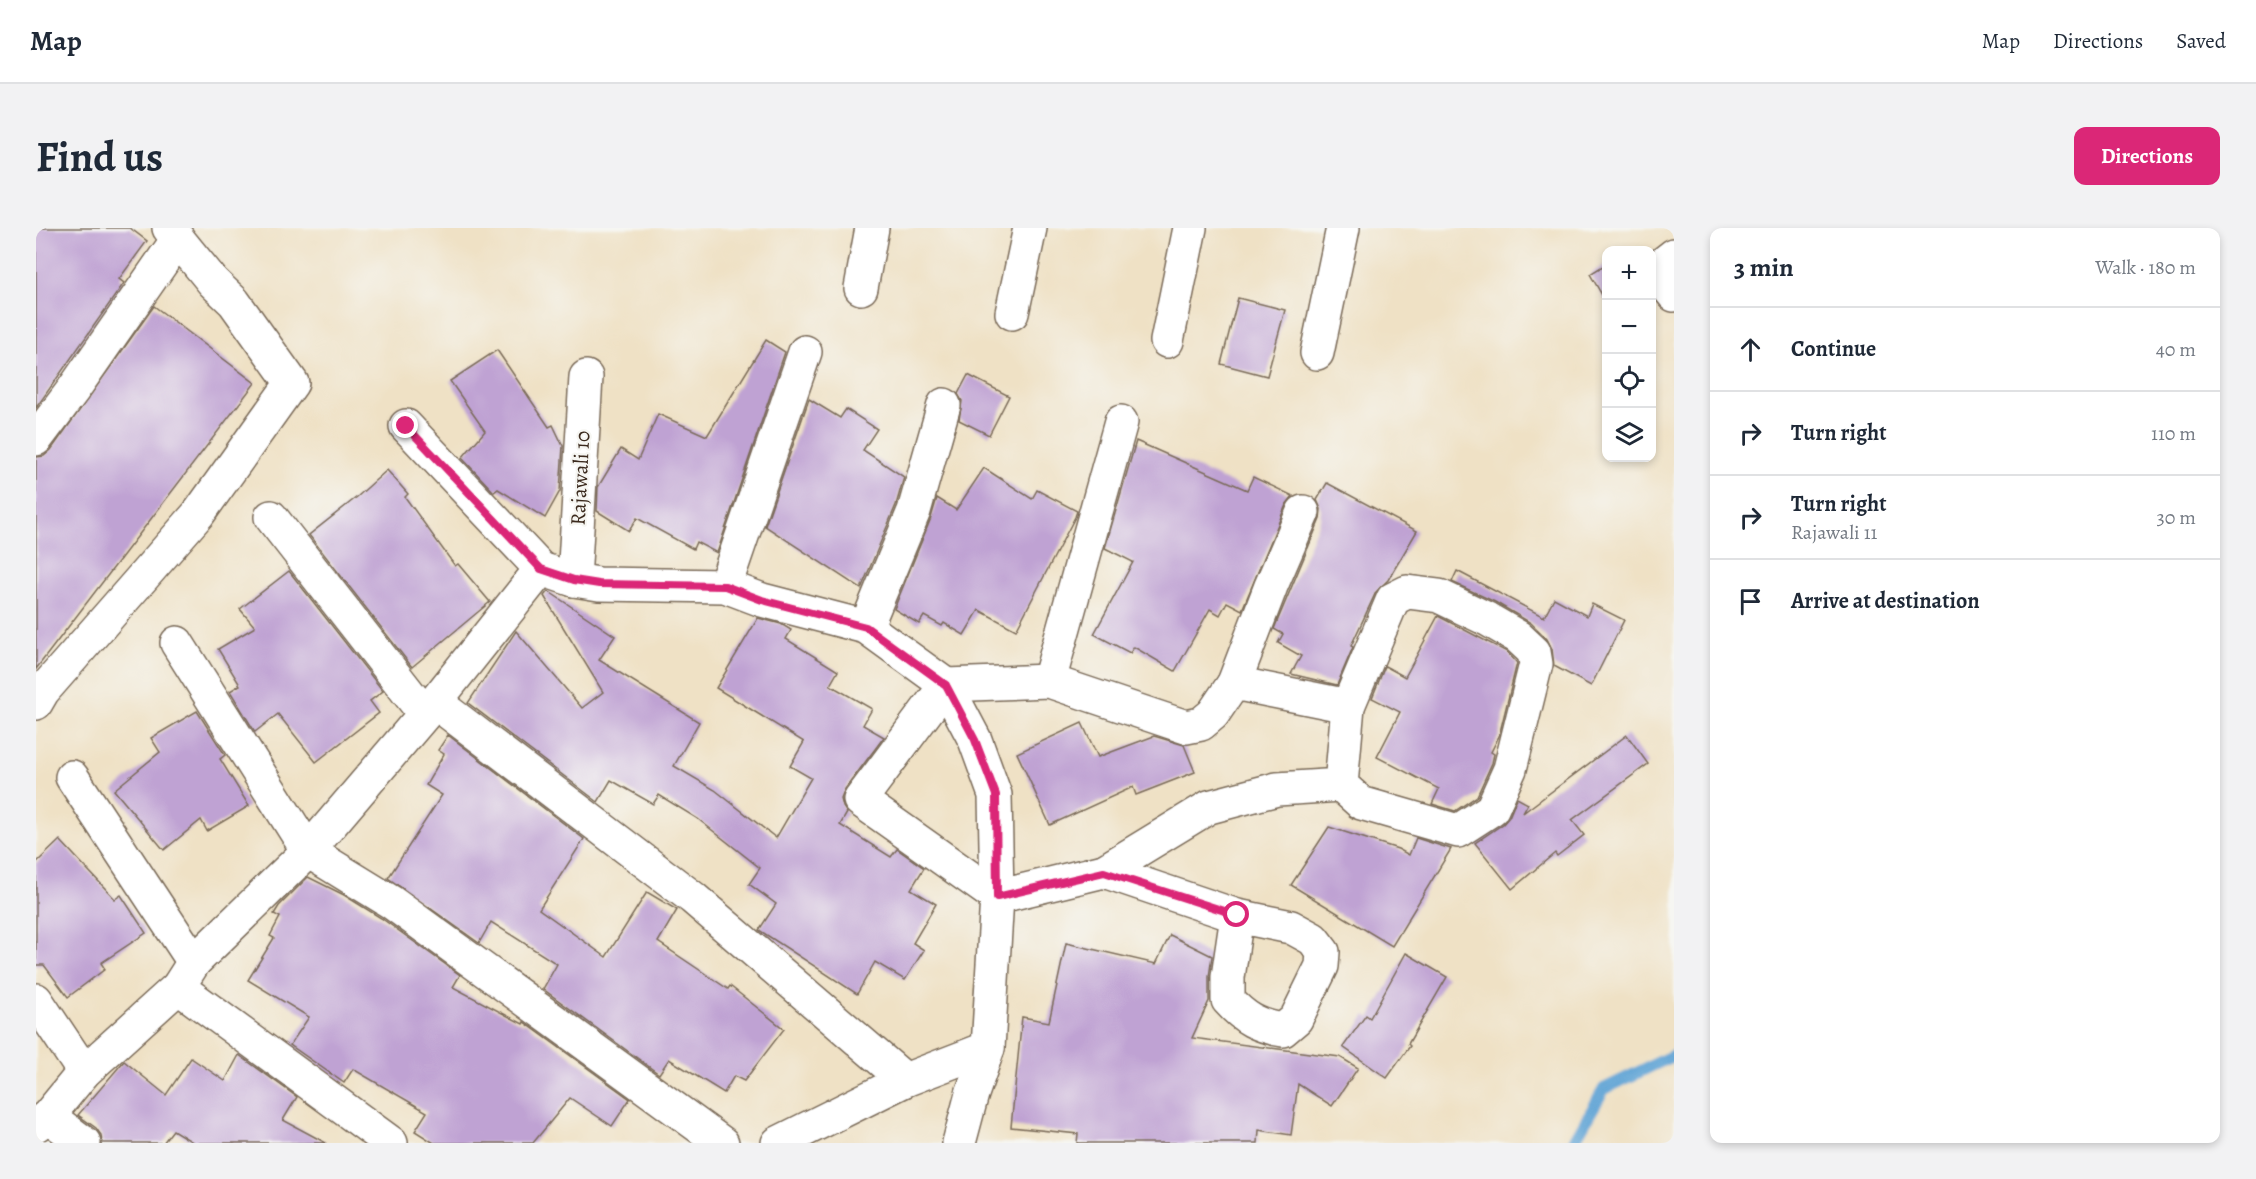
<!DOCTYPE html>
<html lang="en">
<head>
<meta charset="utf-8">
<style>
	:root { --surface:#fff; --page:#f2f2f3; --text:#1f2937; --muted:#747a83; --line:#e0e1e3; --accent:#db2777 }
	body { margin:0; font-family:Alegreya,serif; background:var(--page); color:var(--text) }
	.controls { position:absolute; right:18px; top:18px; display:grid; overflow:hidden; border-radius:12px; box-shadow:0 3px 9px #0003 }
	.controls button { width:54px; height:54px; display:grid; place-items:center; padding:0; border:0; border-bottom:2px solid var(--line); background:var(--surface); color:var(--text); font:30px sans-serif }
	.stop { position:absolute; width:18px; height:18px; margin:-14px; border:4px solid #db2777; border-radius:50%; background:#fff }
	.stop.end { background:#db2777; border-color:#fff; box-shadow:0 2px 6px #0008 }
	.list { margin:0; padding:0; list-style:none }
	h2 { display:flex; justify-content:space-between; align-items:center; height:78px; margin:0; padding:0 24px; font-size:26px }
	h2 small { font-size:20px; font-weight:400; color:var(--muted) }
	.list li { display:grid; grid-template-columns:39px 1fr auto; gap:18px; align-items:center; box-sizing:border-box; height:84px; padding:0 24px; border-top:2px solid var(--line) }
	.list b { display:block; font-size:22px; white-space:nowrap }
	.list p { margin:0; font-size:20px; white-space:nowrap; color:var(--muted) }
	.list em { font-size:20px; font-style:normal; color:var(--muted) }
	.icon { flex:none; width:33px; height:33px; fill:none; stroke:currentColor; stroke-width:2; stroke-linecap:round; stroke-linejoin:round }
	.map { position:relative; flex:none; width:1638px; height:915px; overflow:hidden; border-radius:12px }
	header { display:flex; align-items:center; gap:36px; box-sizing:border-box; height:84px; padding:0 30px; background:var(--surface); border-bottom:2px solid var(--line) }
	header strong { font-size:28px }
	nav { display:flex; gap:33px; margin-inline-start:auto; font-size:21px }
	.intro { display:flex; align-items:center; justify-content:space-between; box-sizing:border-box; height:144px; padding:0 36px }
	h1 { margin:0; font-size:42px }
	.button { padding:15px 27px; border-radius:12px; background:var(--accent); color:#fff; font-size:21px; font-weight:700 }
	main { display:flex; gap:36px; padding:0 36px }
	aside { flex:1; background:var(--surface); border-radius:12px; box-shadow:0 3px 9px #0003 }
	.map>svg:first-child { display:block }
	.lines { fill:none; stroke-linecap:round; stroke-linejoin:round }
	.stream { stroke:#60a4d5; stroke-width:12 }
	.building { fill:#bfa2d3 }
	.minor-casing { stroke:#7a6a58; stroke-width:36 }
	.minor { stroke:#fff; stroke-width:33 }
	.route { stroke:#db2777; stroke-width:8 }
	.labels { text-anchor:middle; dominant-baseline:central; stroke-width:4.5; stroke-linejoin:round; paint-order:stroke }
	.street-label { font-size:21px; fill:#3b2a1e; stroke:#f6f6f2 }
</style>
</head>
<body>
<header>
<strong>Map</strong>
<nav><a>Map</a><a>Directions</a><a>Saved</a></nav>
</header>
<div class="intro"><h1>Find us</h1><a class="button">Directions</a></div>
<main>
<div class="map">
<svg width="1638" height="915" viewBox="0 0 1638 915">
	<rect width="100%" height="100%" fill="#f6f6f2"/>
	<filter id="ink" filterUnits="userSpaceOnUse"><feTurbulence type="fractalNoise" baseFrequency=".0167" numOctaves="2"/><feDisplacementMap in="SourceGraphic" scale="12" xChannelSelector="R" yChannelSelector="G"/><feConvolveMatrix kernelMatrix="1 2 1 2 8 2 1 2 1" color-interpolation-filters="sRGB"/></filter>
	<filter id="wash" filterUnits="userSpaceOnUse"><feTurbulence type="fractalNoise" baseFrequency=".008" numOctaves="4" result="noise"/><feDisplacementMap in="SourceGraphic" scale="24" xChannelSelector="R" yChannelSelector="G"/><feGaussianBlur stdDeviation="1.35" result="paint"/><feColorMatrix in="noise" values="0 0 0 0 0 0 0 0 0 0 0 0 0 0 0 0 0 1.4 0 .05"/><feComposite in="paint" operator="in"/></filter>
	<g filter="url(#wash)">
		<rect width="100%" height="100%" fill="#efe1c5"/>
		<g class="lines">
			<polyline class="stream" points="1537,915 1568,861 1638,827"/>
		</g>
		<g id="blocks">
			<g class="building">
				<polygon points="0,0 94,0 111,13 83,51 88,55 0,180"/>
				<polygon points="1570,36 1570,74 1554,46"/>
				<polygon points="1202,70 1249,82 1231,148 1185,136"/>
				<polygon points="118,78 219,155 0,441 0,229 8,228 15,222"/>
				<polygon points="730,112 749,124 681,325 660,314 657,321 601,290 593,303 561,283 562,259 585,221 602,232 622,186 671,208"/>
				<polygon points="461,122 513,199 517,197 527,218 524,263 509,290 462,261 458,264 426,230 449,203 414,153"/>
				<polygon points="932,147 973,168 953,207 923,192 926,173 922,166"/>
				<polygon points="773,171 804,190 810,181 841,201 827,222 868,249 860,277 825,361 729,298"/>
				<polygon points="1100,213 1211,262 1217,249 1257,268 1250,277 1206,382 1191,374 1184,387 1174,381 1139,443 1098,419 1094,425 1058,406 1097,334 1069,320"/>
				<polygon points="948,240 996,271 1001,262 1041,283 1039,289 980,402 943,382 928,407 908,395 906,398 888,388 883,396 858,381 895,290 901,270 920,282"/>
				<polygon points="351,242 372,266 369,269 419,338 422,336 454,374 376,439 273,307 321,269"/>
				<polygon points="1291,255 1381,303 1352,352 1340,364 1315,418 1317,419 1301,457 1255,446 1265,428 1242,415 1247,406 1238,401 1284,291 1285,281 1281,272"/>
				<polygon points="253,343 347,463 334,473 343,485 280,534 242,486 219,504 194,463 204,457 182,421 219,399 204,381"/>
				<polygon points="1421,343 1508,389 1518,370 1551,388 1556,376 1588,392 1555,458 1518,438 1516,421 1511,411 1495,395 1459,374 1416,354"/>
				<polygon points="512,363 579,408 563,432 663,494 638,538 679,562 740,610 775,550 754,538 768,514 680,460 722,390 745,396 755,402 750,411 802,443 794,457 836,481 827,497 848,509 809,561 805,571 807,579 811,585 804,597 855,629 861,621 888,640 875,661 900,676 877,715 888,722 869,752 839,734 821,766 723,702 740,676 713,656 724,640 662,591 623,567 617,576 575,552 562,574 432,475 480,403 546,480 567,464 508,368"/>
				<polygon points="1402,388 1471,424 1481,435 1463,508 1455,524 1458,526 1456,535 1441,568 1419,583 1396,576 1403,561 1341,529 1364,484 1336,470 1349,438 1369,449"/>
				<polygon points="161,483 189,527 184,531 213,578 171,603 165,592 128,622 78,562 124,524 115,510"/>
				<polygon points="1046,495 1062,529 1118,508 1148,517 1159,544 1100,567 1097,559 1014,597 981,525"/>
				<polygon points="412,507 548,611 503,681 570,729 611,664 641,682 622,714 692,761 694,758 748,801 708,853 698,848 688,865 633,831 623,846 507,761 521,736 455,694 443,715 352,650 406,567 390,557 408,526 402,522"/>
				<polygon points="1591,507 1612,536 1536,592 1548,607 1521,628 1519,625 1476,661 1439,615 1467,596 1473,589 1481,570 1492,576 1487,585"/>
				<polygon points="1293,599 1362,621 1373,627 1380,610 1415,621 1356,718 1255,657"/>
				<polygon points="24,612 79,671 85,667 110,705 65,735 69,741 32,769 8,737 0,737 0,635"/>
				<polygon points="272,649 308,667 345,690 424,747 417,759 487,796 488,794 594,871 576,898 534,870 497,915 398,915 379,903 391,884 317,841 308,855 254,817 273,789 212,752 238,710 234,708 244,689 238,686 243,678"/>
				<polygon points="1134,707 1176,728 1173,749 1173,773 1156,810 1304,829 1322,840 1296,878 1262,856 1255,907 1223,902 1222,915 1041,915 1042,906 975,899 986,789 1013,794 1030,715 1120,736"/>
				<polygon points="1370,725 1411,749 1372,816 1374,818 1351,850 1307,819 1330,787 1334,790"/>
				<polygon points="203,827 261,869 247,892 290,915 158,915 137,902 127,915 66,915 65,907 60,900 42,887 88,833 130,867 155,830 189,853"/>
			</g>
		</g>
	</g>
	<g filter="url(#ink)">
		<use href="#blocks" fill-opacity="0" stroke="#7a6a58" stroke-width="1.5"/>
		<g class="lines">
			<g class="minor-casing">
				<g id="minor">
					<polyline points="1638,27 1629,34 1626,52 1638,67"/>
					<polyline points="825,60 836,0"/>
					<polyline points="976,85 994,0"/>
					<polyline points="1131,113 1154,0"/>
					<polyline points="1281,125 1307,0"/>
					<polyline points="370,198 505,341 538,352 563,356 689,358 726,372 830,399 910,457 939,512 959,567 961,669 1068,643 1173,579 1241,561 1305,557 1325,575 1422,603 1456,581 1474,541 1500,436 1498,424 1482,409 1451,391 1403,368 1371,364 1357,371 1312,478 1305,557"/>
					<polyline points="0,211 37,162 142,11"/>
					<polyline points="235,289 388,485"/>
					<polyline points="538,352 550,149"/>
					<polyline points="689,358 769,124"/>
					<polyline points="830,399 878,283 908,177"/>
					<polyline points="141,415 272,623 355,674 686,915"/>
					<polyline points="1013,453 1085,194"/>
					<polyline points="1198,455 1312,478"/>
					<polyline points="399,474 657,670 869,852"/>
					<polyline points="0,475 7,463 163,285 256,155 198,74 177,54 133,0"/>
					<polyline points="36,549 158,734"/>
					<path d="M1068,643L1201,688L1255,699L1277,711L1287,724L1286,738L1260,791L1247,802C1222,798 1209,791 1192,772V749L1201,688"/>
					<polyline points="142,759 355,915"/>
					<polyline points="0,772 48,844"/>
					<polyline points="12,888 48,915"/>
					<polyline points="0,897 12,888 48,844 142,759 158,734 272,623 399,474 505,341"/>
					<polyline points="742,915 869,852 952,820"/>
					<polyline points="923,915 936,866 952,820 961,669 824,572 910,457 1013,453 1150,499 1165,496 1177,486 1198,455 1235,358 1267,284"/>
				</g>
			</g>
			<use href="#minor" class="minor"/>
		</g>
	</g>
	<g class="lines" filter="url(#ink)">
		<polyline class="route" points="370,198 505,341 538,352 563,356 689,358 726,372 830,399 910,457 939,512 960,567 961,669 1068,644 1201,687"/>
	</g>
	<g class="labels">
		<g class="street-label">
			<text transform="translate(544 250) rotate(-87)">Rajawali 10</text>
		</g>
	</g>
</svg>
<div class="controls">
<button>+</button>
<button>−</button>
<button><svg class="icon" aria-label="locate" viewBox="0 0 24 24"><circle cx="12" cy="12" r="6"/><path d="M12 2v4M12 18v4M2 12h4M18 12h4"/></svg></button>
<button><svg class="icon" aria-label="layers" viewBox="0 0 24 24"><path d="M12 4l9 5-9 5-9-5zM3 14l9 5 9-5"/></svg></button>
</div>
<div class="stop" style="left:1201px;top:687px"></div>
<div class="stop end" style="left:370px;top:198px"></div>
</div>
<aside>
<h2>3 min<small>Walk · 180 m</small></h2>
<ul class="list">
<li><svg class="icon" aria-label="ahead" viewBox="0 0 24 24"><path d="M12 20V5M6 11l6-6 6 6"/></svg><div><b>Continue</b></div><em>40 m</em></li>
<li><svg class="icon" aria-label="right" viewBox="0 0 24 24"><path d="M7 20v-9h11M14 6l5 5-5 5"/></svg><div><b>Turn right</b></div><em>110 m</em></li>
<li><svg class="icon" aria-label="right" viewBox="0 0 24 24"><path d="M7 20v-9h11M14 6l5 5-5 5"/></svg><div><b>Turn right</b><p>Rajawali 11</p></div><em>30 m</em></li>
<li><svg class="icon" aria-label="arrive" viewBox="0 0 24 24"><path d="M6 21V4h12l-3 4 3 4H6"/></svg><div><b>Arrive at destination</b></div></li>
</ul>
</aside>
</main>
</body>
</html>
